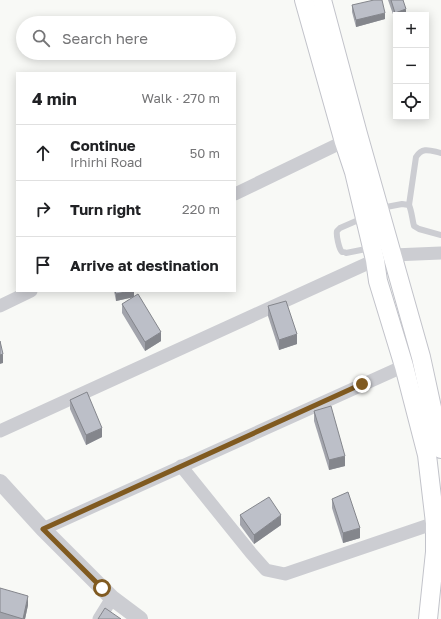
<!DOCTYPE html>
<html lang="en">
<head>
<meta charset="utf-8">
<style>
	:root { --surface:#fff; --page:#f2f2f2; --text:#202124; --muted:#757577; --line:#e0e0e0 }
	body { margin:0; font-family:"Golos Text",sans-serif; background:var(--page); color:var(--text) }
	.controls { position:absolute; right:12px; top:12px; display:grid; overflow:hidden; border-radius:0px; box-shadow:0 2px 10px #0003 }
	.controls button { width:36px; height:36px; display:grid; place-items:center; padding:0; border:0; border-bottom:1px solid var(--line); background:var(--surface); color:var(--text); font:20px sans-serif }
	.stop { position:absolute; width:12px; height:12px; margin:-9px; border:3px solid #805a20; border-radius:50%; background:#fff }
	.stop.end { background:#805a20; border-color:#fff; box-shadow:0 1px 4px #0008 }
	.list { margin:0; padding:0; list-style:none }
	h2 { display:flex; justify-content:space-between; align-items:center; height:52px; margin:0; padding:0 16px; font-size:17px }
	h2 small { font-size:13px; font-weight:400; color:var(--muted) }
	.list li { display:grid; grid-template-columns:26px 1fr auto; gap:12px; align-items:center; box-sizing:border-box; height:56px; padding:0 16px; border-top:1px solid var(--line) }
	.list b { display:block; font-size:15px; white-space:nowrap }
	.list p { margin:0; font-size:13px; white-space:nowrap; color:var(--muted) }
	.list em { font-size:13px; font-style:normal; color:var(--muted) }
	.icon { flex:none; width:22px; height:22px; fill:none; stroke:currentColor; stroke-width:2; stroke-linecap:round; stroke-linejoin:round }
	.map { position:relative; flex:none; width:441px; height:619px; overflow:hidden }
	.search { position:absolute; background:var(--surface); box-shadow:0 2px 10px #0003; left:16px; top:16px; width:220px; height:44px; display:flex; align-items:center; gap:10px; box-sizing:border-box; padding:0 14px; border-radius:22px; color:var(--muted); font-size:15px }
	.panel { position:absolute; background:var(--surface); box-shadow:0 2px 10px #0003; left:16px; top:72px; width:220px; height:220px; border-radius:0px }
	.map>svg:first-child { display:block }
	.lines { fill:none; stroke-linecap:round; stroke-linejoin:round }
	.secondary-casing { stroke:#c2c3ca; stroke-width:20 }
	.service { stroke:#cccdd2; stroke-width:6 }
	.minor { stroke:#cccdd2; stroke-width:13 }
	.tertiary { stroke:#cccdd2; stroke-width:16 }
	.secondary { stroke:#fff; stroke-width:18 }
	.wall { fill:#a2a4ac }
	.shaded-wall { fill:#84868c }
	.building { fill:#bcbfc8; stroke:#84868c }
	.route { stroke:#805a20; stroke-width:5 }
</style>
</head>
<body>
<div class="map">
<svg width="441" height="619" viewBox="0 0 441 619">
	<rect width="100%" height="100%" fill="#f8f9f6"/>
	<g class="lines">
		<g class="secondary-casing">
			<g id="secondary">
				<polyline points="304,0 344,142 354,172 375,260 378,281 404,366 427,455 435,523 435,552 428,619"/>
				<polyline points="322,0 358,134 421,357 441,449"/>
			</g>
		</g>
		<g class="service">
			<path d="M409,205L416,157C423,146 431,151 441,153"/>
			<path d="M381,208L402,204L409,205C412,212 412,219 414,226L419,229L441,235"/>
			<path d="M363,218L340,228L337,231C336,235 339,249 342,252C343,252 345,252 346,253L371,248"/>
		</g>
		<g class="minor">
			<polyline points="235,194 351,138"/>
			<polyline points="393,255 441,253"/>
			<polyline points="0,306 31,291"/>
			<polyline points="0,431 375,260"/>
			<polyline points="181,466 251,553 266,570 285,574 435,523"/>
			<polyline points="43,529 404,366"/>
			<polyline points="99,619 112,598"/>
		</g>
		<polyline class="tertiary" points="0,482 43,529 112,598 140,619"/>
		<use href="#secondary" class="secondary"/>
	</g>
	<g class="wall">
		<polygon points="388,0 403,0 406,15 396,15 396,20 395,20"/>
		<polygon points="352,5 385,19 356,27 352,12"/>
		<polygon points="114,291 134,291 134,296 161,341 145,351 122,313 122,304 134,297 116,301"/>
		<polygon points="268,306 297,344 279,350 268,316"/>
		<polygon points="70,400 102,437 86,445 70,409"/>
		<polygon points="314,411 345,466 329,470 314,421"/>
		<polygon points="332,499 360,538 343,543 332,508"/>
		<polygon points="240,515 281,525 254,544 240,525"/>
		<polygon points="0,588 28,605 25,619 0,619"/>
	</g>
	<g class="shaded-wall">
		<polygon points="406,9 406,15 396,15 396,20 395,20 395,13"/>
		<polygon points="385,13 385,19 356,27 356,20"/>
		<polygon points="130,291 134,291 134,297 116,301 116,294"/>
		<polygon points="161,332 161,341 145,351 145,342"/>
		<polygon points="297,334 297,344 279,350 279,340"/>
		<polygon points="3,354 3,363 0,364 0,355"/>
		<polygon points="102,428 102,437 86,445 86,435"/>
		<polygon points="345,456 345,466 329,470 329,460"/>
		<polygon points="281,515 281,525 254,544 254,535"/>
		<polygon points="360,528 360,538 343,543 343,533"/>
		<polygon points="28,596 28,605 25,619 23,619"/>
	</g>
	<g class="building">
		<polygon points="374,0 382,0 385,13 356,20 352,5"/>
		<polygon points="391,0 403,0 406,9 395,13"/>
		<polygon points="115,291 130,291 116,294"/>
		<polygon points="138,294 161,332 145,342 122,304"/>
		<polygon points="286,301 297,334 279,340 268,306"/>
		<polygon points="0,341 3,354 0,355"/>
		<polygon points="87,392 102,428 86,435 70,400"/>
		<polygon points="331,406 345,456 329,460 314,411"/>
		<polygon points="348,492 360,528 343,533 332,499"/>
		<polygon points="269,497 281,515 254,535 240,515"/>
		<polygon points="0,588 28,596 23,619 0,612"/>
		<polygon points="105,608 121,619 98,619"/>
	</g>
	<g class="lines">
		<polyline class="route" points="102,588 43,529 362,384"/>
	</g>
</svg>
<div class="controls">
<button>+</button>
<button>−</button>
<button><svg class="icon" aria-label="locate" viewBox="0 0 24 24"><circle cx="12" cy="12" r="6"/><path d="M12 2v4M12 18v4M2 12h4M18 12h4"/></svg></button>
</div>
<div class="stop" style="left:102px;top:588px"></div>
<div class="stop end" style="left:362px;top:384px"></div>
<div class="search"><svg class="icon" aria-label="search" viewBox="0 0 24 24"><circle cx="10" cy="10" r="6"/><path d="M15 15l6 6"/></svg>Search here</div>
<section class="panel">
<h2>4 min<small>Walk · 270 m</small></h2>
<ul class="list">
<li><svg class="icon" aria-label="ahead" viewBox="0 0 24 24"><path d="M12 20V5M6 11l6-6 6 6"/></svg><div><b>Continue</b><p>Irhirhi Road</p></div><em>50 m</em></li>
<li><svg class="icon" aria-label="right" viewBox="0 0 24 24"><path d="M7 20v-9h11M14 6l5 5-5 5"/></svg><div><b>Turn right</b></div><em>220 m</em></li>
<li><svg class="icon" aria-label="arrive" viewBox="0 0 24 24"><path d="M6 21V4h12l-3 4 3 4H6"/></svg><div><b>Arrive at destination</b></div></li>
</ul>
</section>
</div>
</body>
</html>
